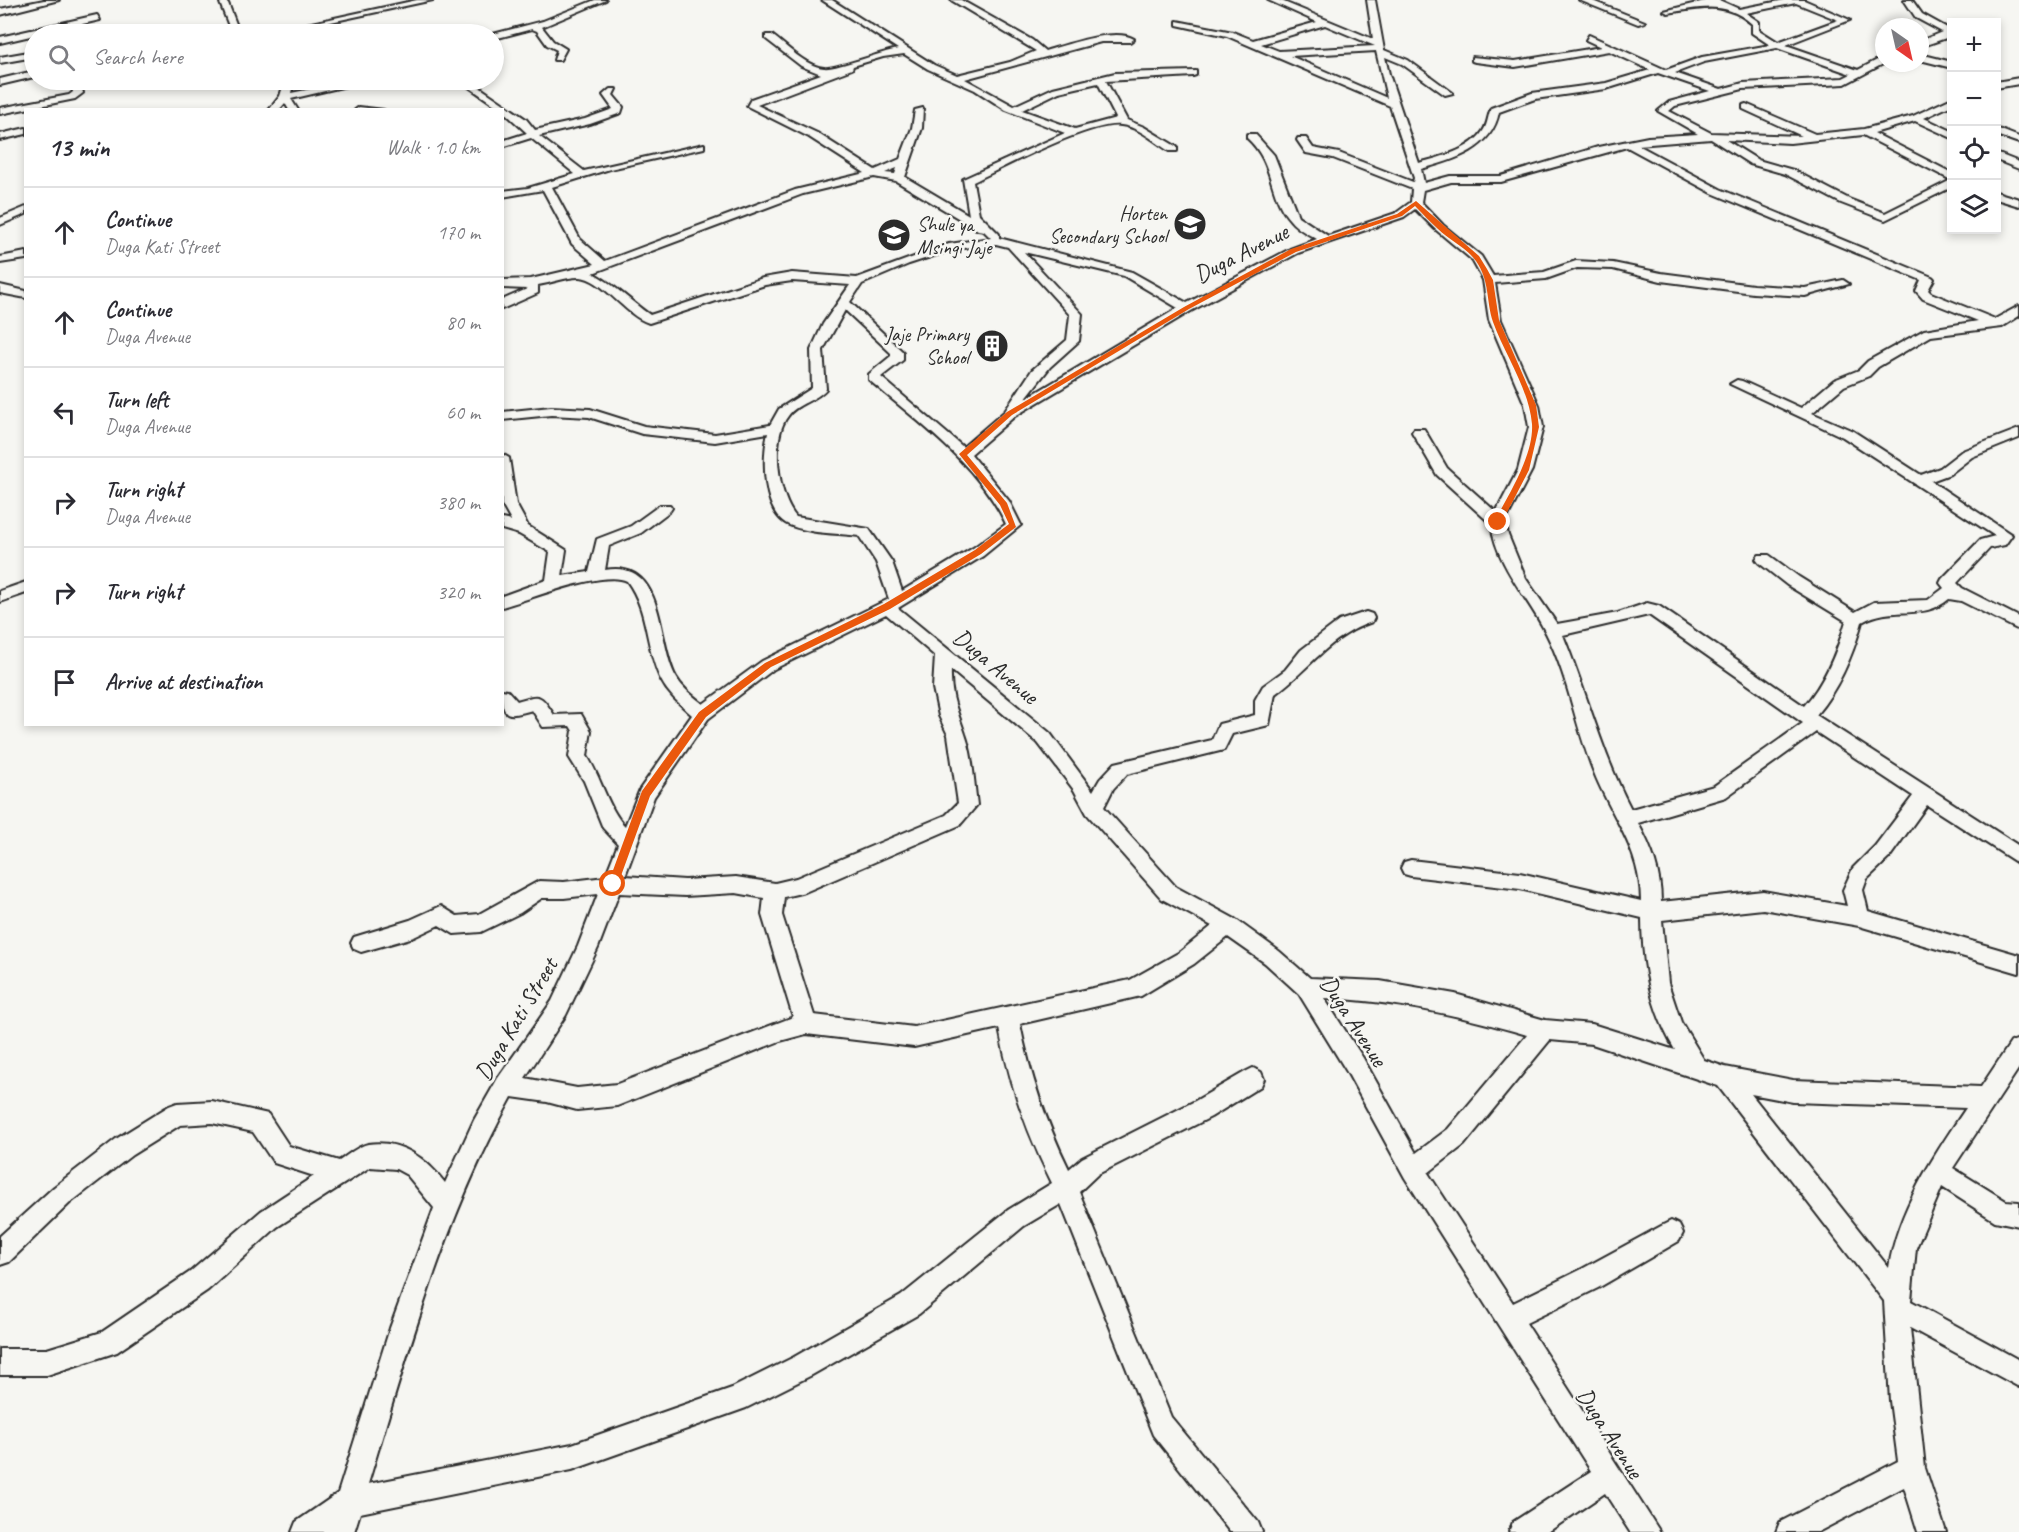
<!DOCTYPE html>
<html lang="en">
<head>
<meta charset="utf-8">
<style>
	:root { --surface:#fff; --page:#f2f2f3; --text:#2b2b33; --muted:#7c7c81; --line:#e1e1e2 }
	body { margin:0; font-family:Caveat,sans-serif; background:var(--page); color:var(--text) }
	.controls { position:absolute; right:18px; top:18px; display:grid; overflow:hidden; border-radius:0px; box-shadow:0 3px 9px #0003 }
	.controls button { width:54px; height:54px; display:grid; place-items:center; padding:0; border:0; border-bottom:2px solid var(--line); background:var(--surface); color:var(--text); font:30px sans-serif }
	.compass { position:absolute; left:1875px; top:18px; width:54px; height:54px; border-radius:50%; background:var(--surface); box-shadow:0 3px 9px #0003; rotate:146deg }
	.stop { position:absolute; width:18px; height:18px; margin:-14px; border:4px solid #ea580c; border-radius:50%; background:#fff }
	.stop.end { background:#ea580c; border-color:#fff; box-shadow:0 2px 6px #0008 }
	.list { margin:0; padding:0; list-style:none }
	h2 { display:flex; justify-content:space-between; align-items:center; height:78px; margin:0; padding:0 24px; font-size:26px }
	h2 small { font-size:20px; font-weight:400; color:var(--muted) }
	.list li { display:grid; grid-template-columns:39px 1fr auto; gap:18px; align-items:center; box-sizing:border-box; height:90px; padding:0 24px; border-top:2px solid var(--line) }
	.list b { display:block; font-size:22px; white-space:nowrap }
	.list p { margin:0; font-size:20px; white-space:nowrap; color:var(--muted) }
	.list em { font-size:20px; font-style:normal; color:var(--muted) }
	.icon { flex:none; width:33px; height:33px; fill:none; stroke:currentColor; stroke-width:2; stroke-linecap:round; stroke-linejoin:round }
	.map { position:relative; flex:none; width:2019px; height:1532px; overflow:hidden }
	.search { position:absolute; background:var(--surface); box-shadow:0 3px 9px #0003; left:24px; top:24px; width:480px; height:66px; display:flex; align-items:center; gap:15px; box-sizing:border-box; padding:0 21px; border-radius:33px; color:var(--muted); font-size:22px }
	.panel { position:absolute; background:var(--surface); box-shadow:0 3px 9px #0003; left:24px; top:108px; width:480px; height:618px; border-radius:0px }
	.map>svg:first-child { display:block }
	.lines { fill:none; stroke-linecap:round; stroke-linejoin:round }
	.street-casing { stroke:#2b2b2b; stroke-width:4 }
	.street { fill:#f6f6f2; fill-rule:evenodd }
	.route { fill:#ea580c }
	.labels { text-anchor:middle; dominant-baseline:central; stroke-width:5; stroke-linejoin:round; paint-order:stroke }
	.far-poi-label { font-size:20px; fill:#2b2b2b; stroke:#f6f6f2; text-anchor:end }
	.street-label { font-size:24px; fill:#2b2b2b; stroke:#f6f6f2 }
</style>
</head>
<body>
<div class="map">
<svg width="2019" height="1532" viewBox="0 0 2019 1532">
	<rect width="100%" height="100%" fill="#f6f6f2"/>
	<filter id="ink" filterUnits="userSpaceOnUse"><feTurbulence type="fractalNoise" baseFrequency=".0167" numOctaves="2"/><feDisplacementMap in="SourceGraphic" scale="12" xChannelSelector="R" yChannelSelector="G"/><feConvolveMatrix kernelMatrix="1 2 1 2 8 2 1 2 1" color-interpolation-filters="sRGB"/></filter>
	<g filter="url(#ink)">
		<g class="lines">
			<g class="street-casing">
				<g id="street">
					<polygon points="44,0 59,0 0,15 0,9"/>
					<polygon points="417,0 433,0 275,34 261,34"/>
					<polygon points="595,0 606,0 542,27 553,41 566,49 560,60 554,60 557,50 547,45 537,31 532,29 494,39 493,34 543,21"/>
					<path d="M822,0H832L934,65L957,75L1010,62L1036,51L951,0H961L1032,40L1045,51C1066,45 1116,27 1134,39L1130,42H1101L965,79L1014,106L1053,88L1115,73L1196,71V75L1193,76L1106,81L1127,120L1144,127L1177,147V151H1169C1155,142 1139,127 1121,125C1093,120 1001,168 973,182L979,214L999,234V238L1132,272L1187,303L1290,249L1317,239C1308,234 1297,229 1290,220C1268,196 1275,163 1247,138V134H1255L1274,155L1298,216L1328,236L1396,213L1411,202L1412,189L1333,158L1306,153L1297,140L1298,138H1306L1313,148L1339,153L1413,182L1414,178L1390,106L1227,36L1177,25V21L1233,32L1253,40L1317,22L1268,0H1279L1373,39L1367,0H1375L1384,50L1408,60L1453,93L1445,95L1402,64L1385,57L1389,74L1419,163C1440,157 1471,150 1483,131C1488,124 1488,115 1491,108L1532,93L1606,83L1650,70L1609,51L1515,67L1475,62L1472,61V57L1515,61L1601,47L1586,40L1589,35L1666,70L1702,57L1770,45L1752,33V24C1725,0 1700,8 1668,13L1664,11L1709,0H1719L1739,9L1785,0H1804L1850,20L1786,45L1858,70L1881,58L1884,57L1885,63L1845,84L1743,89L1675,106L1669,111L1711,133L1802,136L1743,109V105L1746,104L1815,134L1864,129L1913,116L1952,98V105L1924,118L1952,131V138L1915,121L1874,133L1952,173V187L1885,220L1841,203L1785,174L1750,164L1711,139L1638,145L1720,189L1932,277L1934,279L1928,290L1931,293L1995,319L2019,306V316L2002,327L1931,336L1878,367L1869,376L1844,386L1812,413L1853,431L1921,475L1940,468L1962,451L2019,429V438L1972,457L1950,474L1931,481L2012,535L2005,545L1990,548L1957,583L1962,588L2019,617V630L1961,601L1949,599C1923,622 1893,604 1862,622C1853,655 1839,688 1816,715L2019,846V864L1927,805L1889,858L1867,879L1863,890L1868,911L2019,955V973L1859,926L1763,909L1662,920L1668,983L1681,1022L1704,1060L1725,1067L1793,1080L1981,1087L2011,1042L2019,1039V1068L1953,1168L2006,1201L2019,1202V1226L1995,1221L1942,1187L1916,1248L1911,1301L2019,1360V1387L1910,1328L1925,1468L1946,1532H1918L1904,1487L1818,1532H1776L1780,1522L1898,1461L1890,1401L1884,1301L1718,1086L1592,1044L1550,1040L1464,1145L1428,1173L1513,1303L1580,1270L1663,1225L1671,1221L1679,1225L1683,1233L1679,1241L1598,1288L1526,1323L1660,1532H1630L1605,1493L1548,1532H1509L1513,1522L1591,1471L1405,1178L1347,1072L1299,994L1265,963L1228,937L1194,964L1141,996L1020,1024C1030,1076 1046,1122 1069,1169L1082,1158L1195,1101L1245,1072L1253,1068L1261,1072L1264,1079L1261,1086L1211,1117L1098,1174L1079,1192L1171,1417L1258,1522L1262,1532H1230L1153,1435L1061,1204L1024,1226L919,1314L812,1375L746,1408L572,1470L360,1513L354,1532H292L296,1522L338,1493L390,1328L434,1208L407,1175L396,1169L370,1167L277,1227L208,1290L117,1352L47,1375H0V1349H47L102,1332L190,1272L261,1211L314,1176L274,1163L253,1132L212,1123L180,1125L132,1155L70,1203L9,1262L0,1265V1236L54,1187L116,1139L169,1106L177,1103L212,1101L268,1114L289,1146L339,1161C348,1155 358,1146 368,1144C401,1139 427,1159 445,1183L474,1120L498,1078L552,1001L578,946L598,894L564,898H542L520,913L481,932L454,934L439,925L414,937L361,952L354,949L351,943L354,937L410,920L441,906L457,916L479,914L539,881L564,882L605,877L618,844L603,828L584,781L569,757L573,731L570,726L543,727L532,710C507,717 502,718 502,690L508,691L517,701C541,694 540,694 554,715L581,714L591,731L587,756C601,777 608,809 625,826L640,789L692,715C680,704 668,694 661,680C645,648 649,611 627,581C604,569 528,600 502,607V596L546,580L550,552L519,534L502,529V519L511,521L502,505V454L509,458L516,504L528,526L566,550L562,576L589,572L597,539L631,526L660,505H670L672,508L670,511L641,533L609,546L605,570C667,559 656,642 676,677C682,688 693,696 703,704L762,661L889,599L876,562L859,536C837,533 810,534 789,525C762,513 762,457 768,433L715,442L642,434L589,417L551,415L502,420V412L551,407L590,409L644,426L715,434L770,425L779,409L812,388L811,350L823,324L850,285L792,281L765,285L649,323C625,316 602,277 579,277C566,277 551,283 538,285V293L502,309V300L527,289L502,288V280L531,279L595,264L572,244L543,190L502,197V191L528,188L575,174L531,138L502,147V141L527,133L502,110L459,80H469L526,119L535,130L585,119L613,109L603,95L610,89H616L613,95L623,107L621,113L590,124L539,136L584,171L704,144V148L610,169L552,187L580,239L605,261L795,190L865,173L809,137L747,106L751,99L821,74L801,66L766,39V35H772C787,46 805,66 824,68C834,70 881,52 898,49ZM1796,3L1838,20L1778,42L1759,30V22L1746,13ZM1325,25L1375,46L1279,51L1261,44ZM1777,48L1851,74L1843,78L1743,83L1721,89L1675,73L1704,62ZM1376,51L1387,98L1290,56ZM904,54L928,69L975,90L1006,110L1065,133L963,179L969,215L905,177L922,128L923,108L915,110L912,128L900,159L875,170L817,133L757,105L852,69L853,66L883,57ZM1658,73L1710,91L1669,102L1658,111L1698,134L1648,137L1598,147L1501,176H1450L1424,183L1421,169C1455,160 1492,149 1499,112L1535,99L1606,89ZM1098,83L1116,118L1075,129L1022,110L1059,92ZM1863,135L1951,180L1885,213L1849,199L1793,170L1758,160L1726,140L1790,143ZM1627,147L1712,193L1921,280L1916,291L1923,299L1978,321L1924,330L1868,361L1859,370L1834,380L1801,408L1742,381L1737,380L1730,384L1843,437L1995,536L1980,540L1942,579L1940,583L1944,588L1928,600L1874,602L1855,612L1799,577L1769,555H1759L1756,559L1759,563L1787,585L1846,621C1837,652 1825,682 1804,706L1659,606L1647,603L1618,613L1557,624L1526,579L1508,535L1505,522L1532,470L1543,427L1539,405L1501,320L1495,283L1546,279L1577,268L1613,269L1661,281L1753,293L1805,296L1849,284L1843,280L1805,288L1753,285L1661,273L1613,263L1576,261L1544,272L1493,276L1481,256L1443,225L1421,202L1423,190L1451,182H1501ZM897,168L895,174L885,173ZM874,177L896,181L978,230L984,231L991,238L949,244L857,278L792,273L763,278L650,315C630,301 614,284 593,273L803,194ZM1415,209L1435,229L1472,260L1483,280L1489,320L1525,405L1529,427L1518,470L1496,512L1447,468L1424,429H1414L1412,432L1437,475L1491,524C1497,566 1527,596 1546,633C1568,676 1575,725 1593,770C1611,817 1641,849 1641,901L1520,873L1411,860L1404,862L1401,868L1404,874L1411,876L1520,889L1642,918C1642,965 1651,1010 1675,1050L1592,1024L1545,1020L1455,994L1380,981L1310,978L1279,951L1235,919L1176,887L1104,807L1113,789L1127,774L1224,750L1232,734L1269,725L1275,694C1310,669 1329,636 1372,622L1374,618L1372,614L1366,612L1339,621L1301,650L1285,670L1263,686L1255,700V715L1219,724L1212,740L1115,763L1100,779L1093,791L1050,733L898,608L983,556L1021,525L1009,501L971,454L1015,416L1191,311L1298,253L1404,217ZM996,244L1008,247L1070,315L1067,340L1032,370L1005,411L963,447L881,377L903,360V352L850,302L862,284L909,264L955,249ZM1024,252L1124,276L1178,308L1025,399L1050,367L1079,341L1082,314ZM845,310L891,353V356L869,374V380C918,422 978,464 1006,524L973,548L902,591L892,562L869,529L796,517C778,497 770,438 788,416C797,403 816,401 826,389L823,350ZM886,614L935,656L933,688L939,716L948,735L958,803L946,815L796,878L775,883L736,877L685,880L625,876L654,797L708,719L774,669ZM1649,615L1803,723L1714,786L1631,809C1602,754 1587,693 1563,635ZM951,670L1038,743L1074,790L1087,814L1162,899L1212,926L1180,952L1130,980L914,1027L814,1015L782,915L784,897L805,892L960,825L977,805C974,782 973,756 965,734C957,710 950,696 951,670ZM1816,732L1913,796L1875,846L1853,868L1843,890L1847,906L1763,891L1661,902C1661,872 1652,849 1638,823L1726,797ZM619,893L685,896L736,893L764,898L762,915L793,1017L617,1084L577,1088L525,1078L566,1015L598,948ZM1324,998C1396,1001 1458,1015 1527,1035L1448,1129L1416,1153L1363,1058ZM999,1028C1009,1083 1027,1133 1052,1183L1008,1210L901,1296L794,1357L732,1388L572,1444L368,1484C408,1353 444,1218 512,1097L547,1102L577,1110L617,1106L780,1041L806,1034L914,1047ZM1751,1094L1793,1102L1966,1108C1934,1155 1897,1211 1889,1268Z"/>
					<polygon points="1579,0 1590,0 1645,22 1638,24"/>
					<polygon points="1904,0 1912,0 1922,14 1949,29 1949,37 1920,47 1920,41 1942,32 1916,18"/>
					<polygon points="224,1 228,3 240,34 232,34 220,3"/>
					<polygon points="97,15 100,20 0,43 0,37"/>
					<polygon points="34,51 34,57 0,63 0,57"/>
					<polygon points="1920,54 1952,62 1952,68 1920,60"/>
					<polygon points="34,71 34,77 0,85 0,79"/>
					<polygon points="2019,78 2019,84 1996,88 1996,82"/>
					<polygon points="70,80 80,80 83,93 75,99 0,114 0,108 69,95 73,92"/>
					<polygon points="285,80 294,80 291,93 356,80 372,80 291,99 298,110 289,110 285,103 279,110 269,110 280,96"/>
					<polygon points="359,107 384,110 355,110"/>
					<polygon points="26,128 26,134 0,140 0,134"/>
					<polygon points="1996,128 2019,137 2019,143 1996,135"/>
					<polygon points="1996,153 2019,162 2019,169 1996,160"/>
					<polygon points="1996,192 2019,199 2019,206 1996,199"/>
					<polygon points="26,207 26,214 0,225 0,218"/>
					<polygon points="26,252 26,259 0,263 0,257"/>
					<polygon points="0,285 26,291 26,298 0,293"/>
					<polygon points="26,582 26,593 0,602 0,591"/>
				</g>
			</g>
			<use href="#street" class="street"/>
		</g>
	</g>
	<path class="route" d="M1416,201L1479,256L1487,269L1493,280L1499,320L1536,405L1539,427L1529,470L1501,524L1494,522C1508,496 1534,455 1532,424C1529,389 1505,355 1493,322C1486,301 1490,281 1476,261C1467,248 1449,240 1438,229C1430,222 1423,214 1415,206L1402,216L1296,252L1189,309L1012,415L967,455L1007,503L1016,527L981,554L890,609L771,667L706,717L650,796L618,884L617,887H609L608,884L642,791L699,712L765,663L884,604L975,550L1009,524L1000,505L959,454L1007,412L1184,307L1291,249L1397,214Z"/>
	<defs>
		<g id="school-disc" transform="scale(1.725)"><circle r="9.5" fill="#2b2b2b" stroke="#f6f6f2"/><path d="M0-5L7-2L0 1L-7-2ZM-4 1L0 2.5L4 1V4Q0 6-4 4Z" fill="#fff"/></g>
		<g id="building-disc" transform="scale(1.725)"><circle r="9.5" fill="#2b2b2b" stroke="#f6f6f2"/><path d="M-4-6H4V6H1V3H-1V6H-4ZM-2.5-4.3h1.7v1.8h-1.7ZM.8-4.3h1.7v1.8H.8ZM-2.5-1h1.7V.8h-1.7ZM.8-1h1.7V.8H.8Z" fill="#fff"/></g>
	</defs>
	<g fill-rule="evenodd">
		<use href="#school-disc" x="1190" y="224"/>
		<use href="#school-disc" x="894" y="235"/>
		<use href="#building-disc" x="992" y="346"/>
	</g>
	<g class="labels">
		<g class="far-poi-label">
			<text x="1167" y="213">Horten<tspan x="1167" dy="23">Secondary School</tspan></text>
			<text x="917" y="224" text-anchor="start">Shule ya<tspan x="917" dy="23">Msingi Jaje</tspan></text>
			<text x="969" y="334">Jaje Primary<tspan x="969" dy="23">School</tspan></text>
		</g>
		<g class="street-label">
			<text transform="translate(1241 253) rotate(-27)">Duga Avenue</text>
			<text transform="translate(996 666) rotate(40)">Duga Avenue</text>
			<text transform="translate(516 1019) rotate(-59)">Duga Kati Street</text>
			<text transform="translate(1354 1021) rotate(57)">Duga Avenue</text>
			<text transform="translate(1610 1433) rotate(57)">Duga Avenue</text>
		</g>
	</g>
</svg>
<div class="controls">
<button>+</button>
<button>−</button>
<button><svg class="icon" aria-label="locate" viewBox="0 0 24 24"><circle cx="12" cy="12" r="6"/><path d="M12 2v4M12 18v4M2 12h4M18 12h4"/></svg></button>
<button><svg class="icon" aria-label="layers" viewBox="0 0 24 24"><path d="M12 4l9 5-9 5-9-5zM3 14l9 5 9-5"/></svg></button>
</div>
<svg class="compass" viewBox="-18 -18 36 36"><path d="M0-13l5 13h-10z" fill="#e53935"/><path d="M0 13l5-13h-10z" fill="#7c7c81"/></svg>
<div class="stop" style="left:613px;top:884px"></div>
<div class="stop end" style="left:1498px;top:522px"></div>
<div class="search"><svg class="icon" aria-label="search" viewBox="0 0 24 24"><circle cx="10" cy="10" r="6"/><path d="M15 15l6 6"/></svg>Search here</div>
<section class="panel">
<h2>13 min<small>Walk · 1.0 km</small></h2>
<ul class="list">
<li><svg class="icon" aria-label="ahead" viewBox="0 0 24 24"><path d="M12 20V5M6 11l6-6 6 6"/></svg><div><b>Continue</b><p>Duga Kati Street</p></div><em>170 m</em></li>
<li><svg class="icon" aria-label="ahead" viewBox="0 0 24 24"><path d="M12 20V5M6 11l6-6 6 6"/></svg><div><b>Continue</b><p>Duga Avenue</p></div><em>80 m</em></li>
<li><svg class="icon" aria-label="left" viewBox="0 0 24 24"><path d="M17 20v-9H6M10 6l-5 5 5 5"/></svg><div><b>Turn left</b><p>Duga Avenue</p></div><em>60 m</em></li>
<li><svg class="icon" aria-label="right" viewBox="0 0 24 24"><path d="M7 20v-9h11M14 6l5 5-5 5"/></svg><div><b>Turn right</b><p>Duga Avenue</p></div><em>380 m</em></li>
<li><svg class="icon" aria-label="right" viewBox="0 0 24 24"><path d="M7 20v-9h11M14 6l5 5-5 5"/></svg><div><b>Turn right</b></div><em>320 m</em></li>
<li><svg class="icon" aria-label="arrive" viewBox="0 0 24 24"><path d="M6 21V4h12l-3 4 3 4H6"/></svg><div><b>Arrive at destination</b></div></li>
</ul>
</section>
</div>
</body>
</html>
